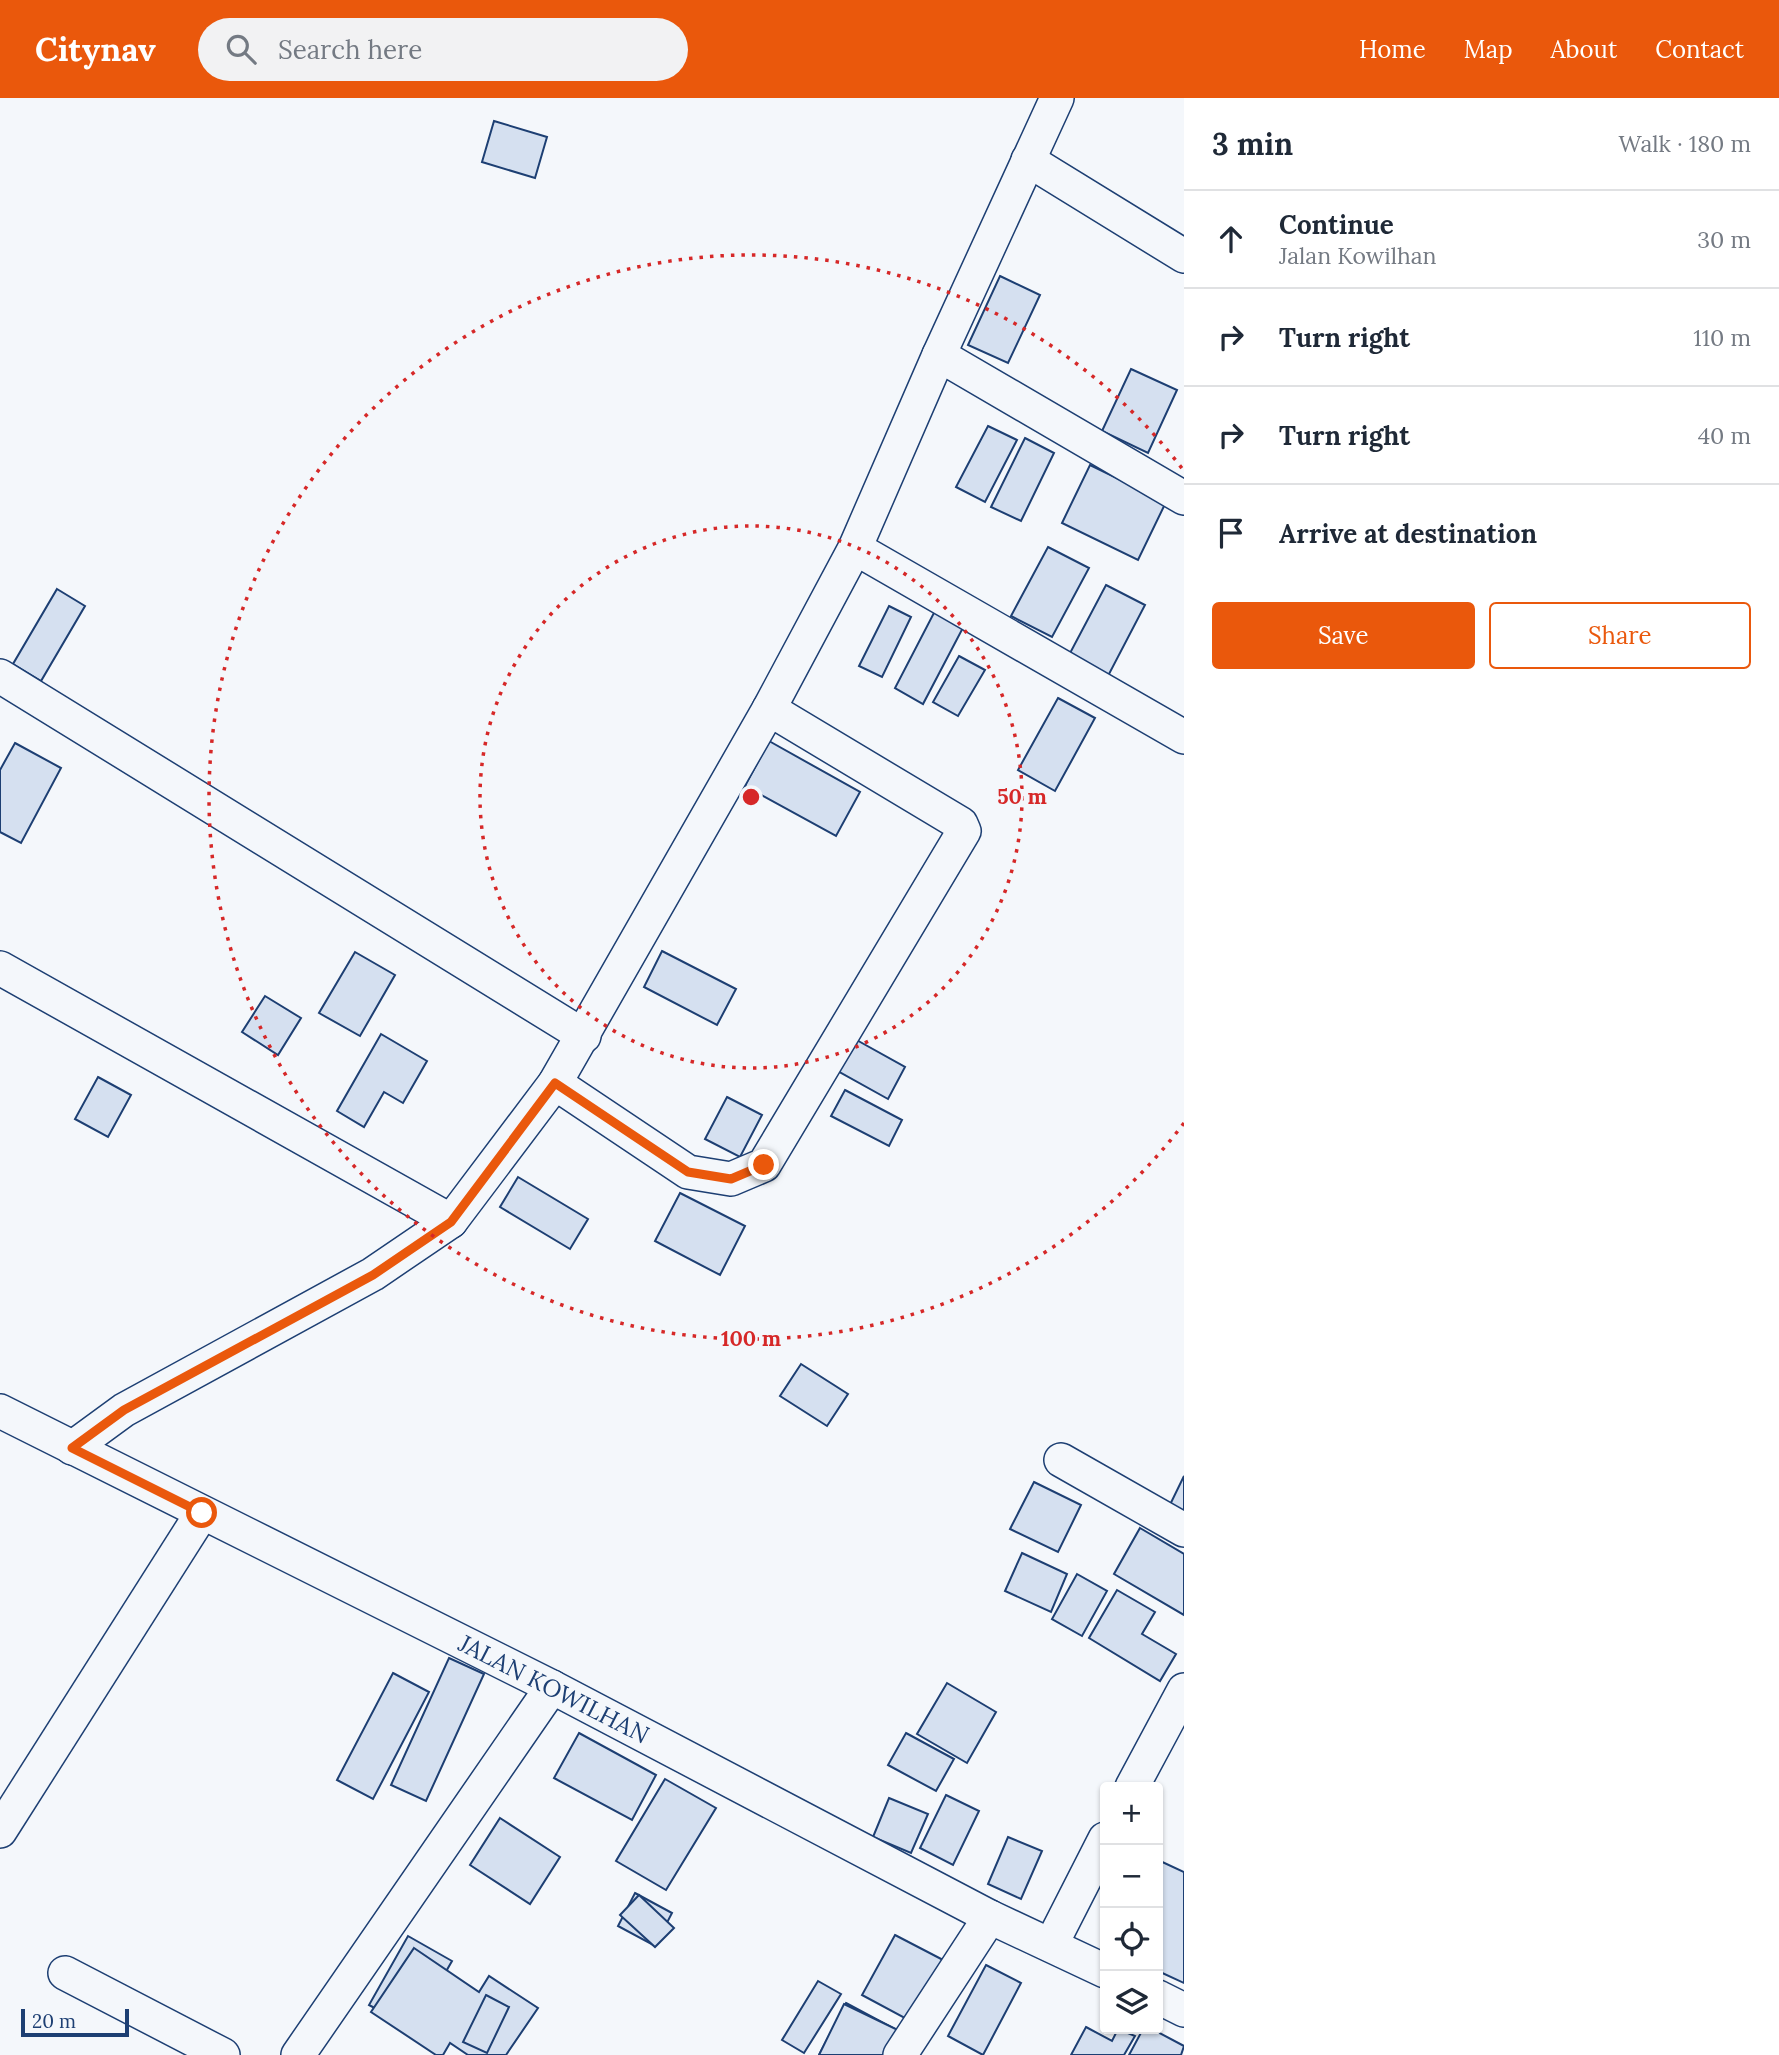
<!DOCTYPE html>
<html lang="en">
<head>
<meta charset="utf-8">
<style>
	:root { --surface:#fff; --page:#f2f2f3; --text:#1f2937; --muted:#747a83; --line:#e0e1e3; --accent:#ea580c }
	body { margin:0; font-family:Lora,serif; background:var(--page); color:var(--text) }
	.controls { position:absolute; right:21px; bottom:21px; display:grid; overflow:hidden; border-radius:7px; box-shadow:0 2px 5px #0004 }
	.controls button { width:63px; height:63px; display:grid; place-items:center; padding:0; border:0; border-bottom:2px solid var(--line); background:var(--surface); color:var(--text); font:35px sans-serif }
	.scale { position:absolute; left:21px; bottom:18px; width:108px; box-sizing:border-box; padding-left:7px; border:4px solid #1d3f73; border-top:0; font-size:19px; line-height:24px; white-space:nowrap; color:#1d3f73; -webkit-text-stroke:5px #f4f7fb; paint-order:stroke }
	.stop { position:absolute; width:21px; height:21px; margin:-16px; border:5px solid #ea580c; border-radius:50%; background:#fff }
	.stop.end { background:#ea580c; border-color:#fff; box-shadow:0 2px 7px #0008 }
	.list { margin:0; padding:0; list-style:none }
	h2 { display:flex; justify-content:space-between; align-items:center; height:91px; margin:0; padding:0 28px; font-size:30px }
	h2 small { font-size:23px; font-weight:400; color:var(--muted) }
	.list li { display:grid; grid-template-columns:46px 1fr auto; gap:21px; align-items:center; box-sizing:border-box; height:98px; padding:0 28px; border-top:2px solid var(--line) }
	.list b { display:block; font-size:26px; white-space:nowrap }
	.list p { margin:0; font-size:23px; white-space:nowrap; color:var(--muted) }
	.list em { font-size:23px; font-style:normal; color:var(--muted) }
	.actions { display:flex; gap:14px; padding:21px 28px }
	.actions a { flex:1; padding:16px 0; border:2px solid var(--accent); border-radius:7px; text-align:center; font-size:24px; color:var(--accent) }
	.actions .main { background:var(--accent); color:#fff }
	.icon { flex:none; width:38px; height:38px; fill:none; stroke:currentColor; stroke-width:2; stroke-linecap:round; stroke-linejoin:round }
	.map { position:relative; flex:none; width:1184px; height:1957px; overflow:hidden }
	header { display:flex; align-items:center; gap:42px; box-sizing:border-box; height:98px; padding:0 35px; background:var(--accent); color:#fff }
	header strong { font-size:33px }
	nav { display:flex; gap:38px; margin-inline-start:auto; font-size:24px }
	.search { width:490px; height:63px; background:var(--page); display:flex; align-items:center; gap:18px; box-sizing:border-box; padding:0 24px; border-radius:38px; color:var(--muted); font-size:26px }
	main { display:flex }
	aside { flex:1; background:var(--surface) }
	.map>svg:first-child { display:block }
	.building { fill:#d5e0f0; stroke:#1d3f73; stroke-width:2 }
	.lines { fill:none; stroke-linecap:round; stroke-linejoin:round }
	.street-casing { stroke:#1d3f73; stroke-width:36 }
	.street { stroke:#f4f7fb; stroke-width:33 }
	.route { stroke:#ea580c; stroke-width:9 }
	.ring { fill:none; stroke:#d62828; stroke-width:3.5; stroke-dasharray:3.5 7 }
	.labels { text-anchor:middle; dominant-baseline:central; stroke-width:5; stroke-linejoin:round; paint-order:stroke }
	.street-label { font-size:24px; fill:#1d3f73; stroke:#f4f7fb }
	.centre { fill:#d62828; stroke:#f4f7fb; stroke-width:3.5 }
	.ring-label { font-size:21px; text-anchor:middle; font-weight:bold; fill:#d62828; stroke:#f4f7fb; stroke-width:5; stroke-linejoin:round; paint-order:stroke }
</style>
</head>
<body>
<header>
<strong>Citynav</strong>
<div class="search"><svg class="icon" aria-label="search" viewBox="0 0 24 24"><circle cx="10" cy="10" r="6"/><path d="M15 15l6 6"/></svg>Search here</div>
<nav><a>Home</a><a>Map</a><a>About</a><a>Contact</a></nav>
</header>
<main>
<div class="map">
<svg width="1184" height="1957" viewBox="0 0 1184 1957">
	<rect width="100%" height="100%" fill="#f4f7fb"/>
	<g class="building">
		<polygon points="494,23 547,39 535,80 482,64"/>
		<polygon points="1000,178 1040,197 1008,265 968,247"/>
		<polygon points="1131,271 1177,292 1148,355 1102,333"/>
		<polygon points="988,328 1017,342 985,404 956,389"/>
		<polygon points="1025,340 1054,355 1021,423 991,409"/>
		<polygon points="1090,367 1166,404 1138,462 1062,425"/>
		<polygon points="1048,449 1089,470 1052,539 1011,518"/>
		<polygon points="1106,487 1145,507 1108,578 1069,557"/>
		<polygon points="57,491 85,508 41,583 13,566"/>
		<polygon points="889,508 911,519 882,579 859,568"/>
		<polygon points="937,509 966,524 923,606 895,590"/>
		<polygon points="959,558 985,572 958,618 933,604"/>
		<polygon points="1058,600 1095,620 1055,693 1018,672"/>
		<polygon points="769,643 860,694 836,738 745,688"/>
		<polygon points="15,645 61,670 21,745 0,734 0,672"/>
		<polygon points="662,853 736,891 717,927 644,889"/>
		<polygon points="355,854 395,877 360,938 319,915"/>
		<polygon points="265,898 301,920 278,957 242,934"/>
		<polygon points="381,936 427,963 403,1005 384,994 364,1029 337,1013"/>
		<polygon points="853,940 905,969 888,1001 836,972"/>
		<polygon points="98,979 131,997 108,1039 75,1021"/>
		<polygon points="845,992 902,1022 889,1048 831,1018"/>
		<polygon points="727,999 762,1017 740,1059 705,1041"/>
		<polygon points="518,1079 588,1121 570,1151 500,1109"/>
		<polygon points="680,1095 745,1128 720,1177 655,1143"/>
		<polygon points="801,1266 848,1296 827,1328 780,1298"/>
		<polygon points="1184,1378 1184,1428 1164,1419"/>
		<polygon points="1034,1384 1081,1407 1058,1454 1010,1431"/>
		<polygon points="1140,1430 1184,1456 1184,1517 1114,1476"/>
		<polygon points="1022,1455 1067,1476 1051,1514 1005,1493"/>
		<polygon points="1077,1476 1107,1493 1082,1538 1052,1521"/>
		<polygon points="1117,1492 1155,1514 1142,1536 1176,1556 1160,1583 1089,1540"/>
		<polygon points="449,1560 484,1576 426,1703 391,1687"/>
		<polygon points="393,1575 429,1594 373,1701 337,1682"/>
		<polygon points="947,1585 996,1614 967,1665 917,1636"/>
		<polygon points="579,1635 656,1677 632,1722 554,1680"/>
		<polygon points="906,1635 954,1661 936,1693 888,1667"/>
		<polygon points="665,1681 716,1710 666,1792 616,1763"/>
		<polygon points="946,1697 979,1713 953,1767 920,1750"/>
		<polygon points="889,1700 928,1716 911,1755 873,1739"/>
		<polygon points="500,1720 560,1759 530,1806 470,1767"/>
		<polygon points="1008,1739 1042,1753 1021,1801 988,1786"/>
		<polygon points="1158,1762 1184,1774 1184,1885 1158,1873"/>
		<polygon points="635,1795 672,1815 655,1848 618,1828"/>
		<polygon points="639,1797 674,1830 655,1849 620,1817"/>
		<polygon points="895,1837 947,1864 914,1925 862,1897"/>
		<polygon points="408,1838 452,1863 413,1931 369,1907"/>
		<polygon points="414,1850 479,1894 489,1878 538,1910 506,1957 468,1957 450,1945 443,1957 436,1957 371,1914"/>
		<polygon points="986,1867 1021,1885 983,1957 948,1938"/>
		<polygon points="818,1883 841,1896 804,1955 782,1942"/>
		<polygon points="486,1897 509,1909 487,1955 463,1944"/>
		<polygon points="846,1905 904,1936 893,1957 819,1957"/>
		<polygon points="844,1906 904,1935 893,1957 819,1957"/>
		<polygon points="1086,1929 1112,1943 1118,1931 1135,1938 1124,1957 1071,1957"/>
		<polygon points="1143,1931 1152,1931 1184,1948 1181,1957 1129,1957"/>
	</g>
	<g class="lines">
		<g class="street-casing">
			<g id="street">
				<polyline points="1028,62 1184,158"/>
				<polyline points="939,257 1184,400"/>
				<polyline points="855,450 1184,639"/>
				<polyline points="0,578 584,938"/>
				<polyline points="0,870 451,1123"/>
				<polyline points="555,985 688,1074 731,1081 764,1067 964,733 961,726 769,611"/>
				<polyline points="0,1313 552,1589 990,1819 1105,1873"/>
				<polyline points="72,1350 124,1312 373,1176 451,1123 555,985 769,611 855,450 939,257 1057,0"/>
				<polyline points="1061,1362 1184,1432"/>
				<polyline points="1132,1689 1184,1592"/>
				<polyline points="0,1733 202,1415"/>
				<polyline points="1051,1847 1105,1741"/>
				<polyline points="65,1875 223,1957"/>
				<polyline points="1158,1899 1184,1912"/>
				<polyline points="298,1957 552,1589"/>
				<polyline points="900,1957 990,1819"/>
			</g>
		</g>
		<use href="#street" class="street"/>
	</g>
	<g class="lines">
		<polyline class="route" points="202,1415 72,1350 124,1312 373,1177 451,1124 555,985 688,1074 731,1081 764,1067"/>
	</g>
	<g class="ring">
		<circle cx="751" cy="699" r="271"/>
		<path d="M1184 1025A542 542 0 1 1 1184 373"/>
	</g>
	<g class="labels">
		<g class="street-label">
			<text transform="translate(554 1591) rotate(27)">JALAN KOWILHAN</text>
		</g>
	</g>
	<circle cx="751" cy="699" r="10" class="centre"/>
	<g class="ring-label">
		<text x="1022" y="706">50 m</text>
		<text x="751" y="1248">100 m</text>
	</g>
</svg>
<div class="controls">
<button>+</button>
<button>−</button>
<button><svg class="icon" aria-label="locate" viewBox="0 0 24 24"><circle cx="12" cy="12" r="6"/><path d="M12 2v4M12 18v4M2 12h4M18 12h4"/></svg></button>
<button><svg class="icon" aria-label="layers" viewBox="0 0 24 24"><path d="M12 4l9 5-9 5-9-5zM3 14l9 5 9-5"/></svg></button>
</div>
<div class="scale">20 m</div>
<div class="stop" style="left:202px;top:1415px"></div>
<div class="stop end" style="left:764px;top:1067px"></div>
</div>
<aside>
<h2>3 min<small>Walk · 180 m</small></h2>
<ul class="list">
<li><svg class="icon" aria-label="ahead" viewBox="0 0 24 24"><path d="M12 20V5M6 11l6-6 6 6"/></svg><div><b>Continue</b><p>Jalan Kowilhan</p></div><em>30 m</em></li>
<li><svg class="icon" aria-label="right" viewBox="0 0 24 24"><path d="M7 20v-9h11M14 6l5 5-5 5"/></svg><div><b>Turn right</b></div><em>110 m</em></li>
<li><svg class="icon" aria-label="right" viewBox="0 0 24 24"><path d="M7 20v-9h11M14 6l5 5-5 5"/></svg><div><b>Turn right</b></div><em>40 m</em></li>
<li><svg class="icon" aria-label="arrive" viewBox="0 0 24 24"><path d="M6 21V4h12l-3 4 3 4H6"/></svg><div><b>Arrive at destination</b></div></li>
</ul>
<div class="actions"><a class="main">Save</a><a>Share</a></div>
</aside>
</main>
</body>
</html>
